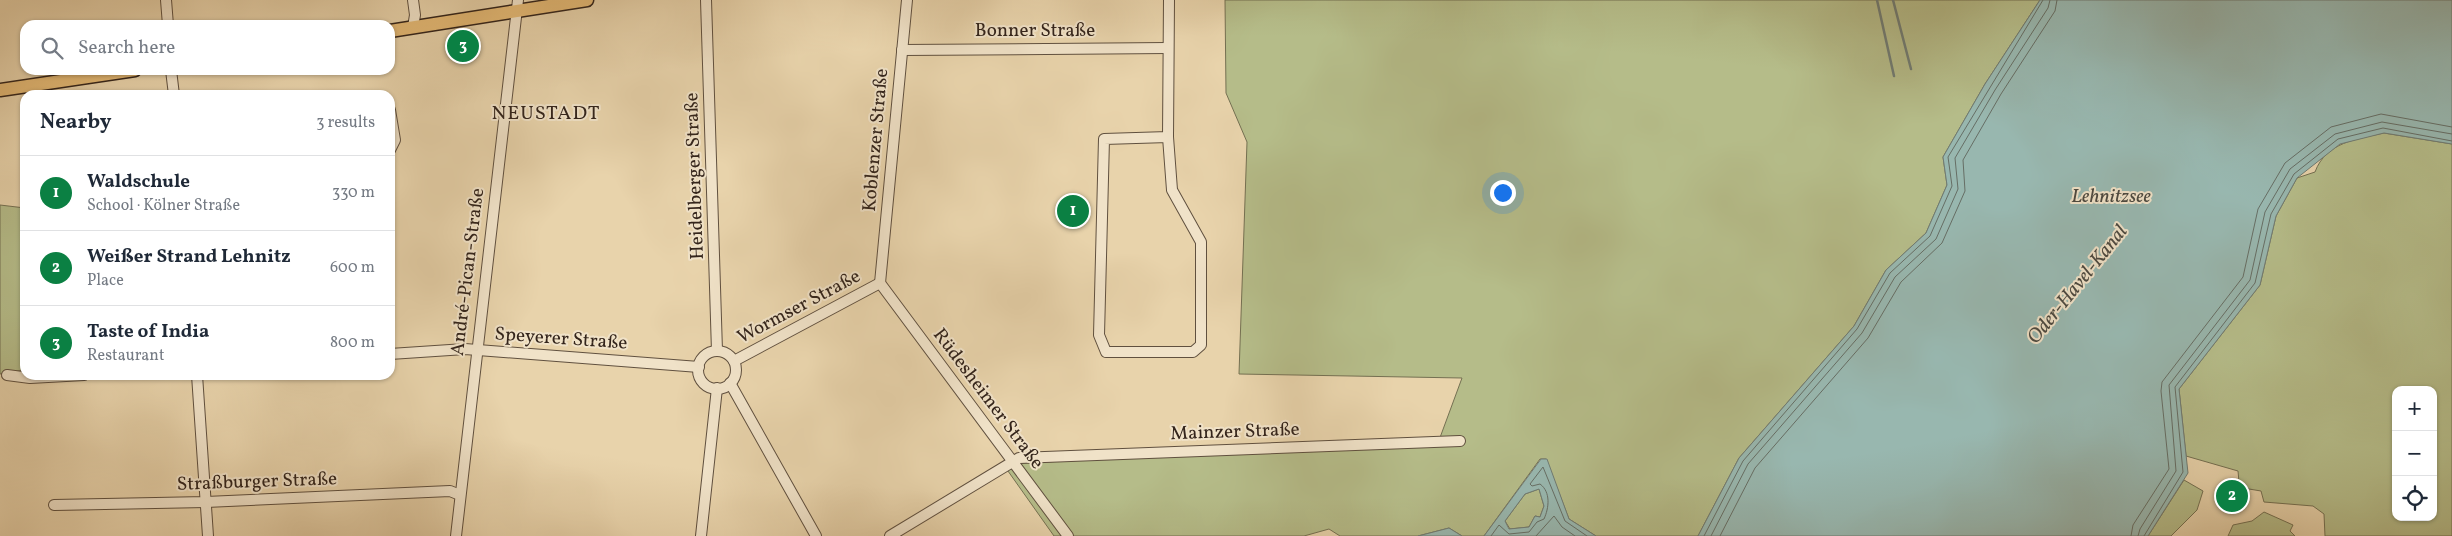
<!DOCTYPE html>
<html lang="en">
<head>
<meta charset="utf-8">
<style>
	:root { --surface:#fff; --page:#f2f2f3; --text:#1f2937; --muted:#747a83; --line:#e0e1e3; --accent:#0b8043 }
	body { margin:0; font-family:Vollkorn,serif; background:var(--page); color:var(--text) }
	.controls { position:absolute; right:15px; bottom:15px; display:grid; overflow:hidden; border-radius:10px; box-shadow:0 1px 4px #0004 }
	.controls button { width:45px; height:45px; display:grid; place-items:center; padding:0; border:0; border-bottom:1px solid var(--line); background:var(--surface); color:var(--text); font:25px sans-serif }
	.you { position:absolute; left:1502px; top:192px; width:18px; height:18px; margin:-12px; border:4px solid #fff; border-radius:50%; background:#1a73e8; box-shadow:0 0 0 8px #1a73e833 }
	.badge { display:grid; place-items:center; width:32px; height:32px; border-radius:50%; background:var(--accent); color:#fff; font-size:16px; font-weight:700 }
	.pin { position:absolute; translate:-50% -50%; border:2px solid #fff; box-shadow:0 1px 5px #0006 }
	.list { margin:0; padding:0; list-style:none }
	h2 { display:flex; justify-content:space-between; align-items:center; height:65px; margin:0; padding:0 20px; font-size:21px }
	h2 small { font-size:16px; font-weight:400; color:var(--muted) }
	.list li { display:grid; grid-template-columns:32px 1fr auto; gap:15px; align-items:center; box-sizing:border-box; height:75px; padding:0 20px; border-top:1px solid var(--line) }
	.list b { display:block; font-size:19px; white-space:nowrap }
	.list p { margin:0; font-size:16px; white-space:nowrap; color:var(--muted) }
	.list em { font-size:16px; font-style:normal; color:var(--muted) }
	.icon { flex:none; width:28px; height:28px; fill:none; stroke:currentColor; stroke-width:2; stroke-linecap:round; stroke-linejoin:round }
	.map { position:relative; flex:none; width:2452px; height:536px; overflow:hidden }
	.search { position:absolute; background:var(--surface); box-shadow:0 1px 4px #0004; left:20px; top:20px; width:375px; height:55px; display:flex; align-items:center; gap:12px; box-sizing:border-box; padding:0 18px; border-radius:15px; color:var(--muted); font-size:19px }
	.panel { position:absolute; background:var(--surface); box-shadow:0 1px 4px #0004; left:20px; top:90px; width:375px; height:290px; border-radius:15px }
	.map>svg:first-child { display:block }
	.green { fill:#b5bc89; stroke:#747052; fill-rule:evenodd }
	.water { fill:#98b7af; stroke:#707c74; fill-rule:evenodd }
	.lines { fill:none; stroke-linecap:round; stroke-linejoin:round }
	.shore { stroke:#666e65; stroke-width:1 }
	.stream { stroke:#707c74; stroke-width:2.5 }
	.minor-casing { stroke:#60503f; stroke-width:12 }
	.major-casing { stroke:#33241b; stroke-width:15 }
	.minor { stroke:#f0e2c8; stroke-width:10 }
	.major { stroke:#e4ba76; stroke-width:12 }
	.labels { text-anchor:middle; dominant-baseline:central; stroke-width:4; stroke-linejoin:round; paint-order:stroke }
	.street-label { font-size:19px; fill:#33241b; stroke:#f0e2c8 }
	.neighbourhood-label { font-size:20px; letter-spacing:1px; fill:#33241b; stroke:#f0e2c8 }
	.water-label { font-size:20px; font-style:italic; fill:#4c4940; stroke:#f0e2c8 }
</style>
</head>
<body>
<div class="map">
<svg width="2452" height="536" viewBox="0 0 2452 536">
	<rect width="100%" height="100%" fill="#e8d3ab"/>
	<filter id="stains"><feTurbulence type="fractalNoise" baseFrequency=".004" numOctaves="4"/><feColorMatrix values="0 0 0 0 .2 0 0 0 0 .09 0 0 0 0 .02 0 0 0 .5 -.17"/></filter>
	<radialGradient id="worn" r=".72"><stop offset=".6" stop-color="#630" stop-opacity="0"/><stop offset="1" stop-color="#630" stop-opacity=".3"/></radialGradient>
	<g class="green">
		<polygon points="1225,0 2040,0 1985,84 1943,157 1947,185 1926,233 1886,270 1854,326 1739,458 1698,536 1596,536 1569,519 1546,459 1540,459 1484,536 1462,536 1449,528 1418,536 1340,536 1329,529 1304,536 1054,536 1003,464 1438,443 1462,378 1239,374 1247,142 1226,93"/>
		<path d="M2384,133L2452,144V536H2325L2324,514L2313,506L2264,502L2261,491L2249,489L2239,482L2238,471L2186,456L2179,389L2260,285L2276,216L2297,178L2315,172C2326,142 2357,139 2384,133ZM2396,390H2433V517H2396Z"/>
		<polygon points="0,205 25,208 25,370 0,374"/>
		<polygon points="2184,480 2203,491 2197,510 2171,536 2148,536"/>
		<polygon points="1539,489 1544,506 1540,517 1535,516 1529,527 1510,529 1505,521 1525,494"/>
		<polygon points="2264,512 2293,525 2290,531 2295,536 2228,536 2233,525 2252,521"/>
	</g>
	<g class="water">
		<polygon points="2040,0 2452,0 2452,144 2384,133 2340,144 2297,178 2276,216 2260,285 2179,389 2188,473 2148,536 1698,536 1739,458 1854,326 1886,270 1926,233 1947,185 1943,157 1985,84"/>
		<path d="M1541,459H1547L1569,519L1596,536H1484ZM1539,489L1544,506L1540,517L1535,516L1529,527L1509,529L1505,521L1525,494Z"/>
		<polygon points="1449,528 1462,536 1418,536"/>
	</g>
	<g class="lines">
		<g class="shore">
			<path d="M1491,536L1499,525L1509,534L1529,532L1537,522L1544,519C1549,508 1551,492 1540,484L1532,486L1530,484L1543,467L1565,521L1587,536"/>
			<polyline points="1536,536 1554,516 1562,527 1575,536"/>
			<polyline points="1704,536 1743,461 1857,329 1890,273 1930,236 1952,186 1948,157 2043,0"/>
			<polyline points="1711,536 1748,464 1862,333 1895,277 1936,239 1958,189 1955,158 1995,90 2048,8 2050,0"/>
			<polyline points="1720,536 1755,468 1868,338 1901,282 1942,243 1965,191 1963,160 2001,94 2055,11 2057,0"/>
			<polyline points="2131,536 2133,525 2169,469 2161,391 2162,382 2243,277 2258,209 2285,163 2331,127 2381,114 2452,127"/>
			<polyline points="2138,536 2140,529 2176,471 2169,385 2250,280 2265,212 2290,169 2335,134 2382,122 2452,134"/>
			<polyline points="2144,536 2183,472 2175,387 2255,283 2271,214 2294,174 2338,139 2383,128 2452,141"/>
		</g>
		<g class="stream">
			<polyline points="1877,0 1894,76"/>
			<polyline points="1893,0 1911,69"/>
		</g>
		<g class="minor-casing">
			<g id="minor">
				<polyline points="166,0 168,25"/>
				<polyline points="706,0 717,351"/>
				<polyline points="413,27 415,15 413,0"/>
				<polyline points="902,50 1168,48"/>
				<polyline points="171,70 174,95"/>
				<polyline points="390,110 395,140 390,150"/>
				<polyline points="1168,137 1104,139 1099,335 1106,352 1193,352 1201,345 1201,242 1172,190 1168,137 1169,0"/>
				<polyline points="880,283 1068,536"/>
				<polyline points="880,283 907,0"/>
				<circle cx="717" cy="370" r="19"/>
				<polyline points="390,354 465,349 699,367"/>
				<polyline points="734,361 880,283"/>
				<polyline points="7,375 30,378 84,375"/>
				<polyline points="197,375 208,536"/>
				<polyline points="730,383 816,536"/>
				<polyline points="54,505 206,502 450,491 460,495"/>
				<polyline points="456,536 518,0"/>
				<polyline points="701,536 717,388"/>
				<polyline points="890,536 1019,458 1460,441"/>
			</g>
		</g>
		<g class="major-casing">
			<g id="major">
				<polyline points="390,31 587,0"/>
				<polyline points="0,90 135,70"/>
			</g>
		</g>
		<use href="#minor" class="minor"/>
		<use href="#major" class="major"/>
	</g>
	<g class="labels">
		<g class="street-label">
			<text x="1035" y="31">Bonner Straße</text>
			<text transform="translate(876 140) rotate(-85)">Koblenzer Straße</text>
			<text transform="translate(695 176) rotate(-92)">Heidelberger Straße</text>
			<text transform="translate(468 272) rotate(-83)">André-Pican-Straße</text>
			<text transform="translate(799 307) rotate(-28)">Wormser Straße</text>
			<text transform="translate(561 339) rotate(4)">Speyerer Straße</text>
			<text transform="translate(988 399) rotate(53)">Rüdesheimer Straße</text>
			<text transform="translate(1235 432) rotate(-2)">Mainzer Straße</text>
			<text transform="translate(257 482) rotate(-2)">Straßburger Straße</text>
		</g>
		<g class="neighbourhood-label">
			<text x="546" y="114">NEUSTADT</text>
		</g>
		<g class="water-label">
			<text x="2111" y="197">Lehnitzsee</text>
			<text transform="translate(2078 285) rotate(-51)">Oder-Havel-Kanal</text>
		</g>
	</g>
	<rect width="100%" height="100%" filter="url(#stains)"/>
	<rect width="100%" height="100%" fill="url(#worn)"/>
</svg>
<div class="controls">
<button>+</button>
<button>−</button>
<button><svg class="icon" aria-label="locate" viewBox="0 0 24 24"><circle cx="12" cy="12" r="6"/><path d="M12 2v4M12 18v4M2 12h4M18 12h4"/></svg></button>
</div>
<div class="you"></div>
<div class="pin badge" style="left:1073px;top:211px">1</div>
<div class="pin badge" style="left:2232px;top:496px">2</div>
<div class="pin badge" style="left:463px;top:46px">3</div>
<div class="search"><svg class="icon" aria-label="search" viewBox="0 0 24 24"><circle cx="10" cy="10" r="6"/><path d="M15 15l6 6"/></svg>Search here</div>
<section class="panel">
<h2>Nearby<small>3 results</small></h2>
<ul class="list">
<li><span class="badge">1</span><div><b>Waldschule</b><p>School · Kölner Straße</p></div><em>330 m</em></li>
<li><span class="badge">2</span><div><b>Weißer Strand Lehnitz</b><p>Place</p></div><em>600 m</em></li>
<li><span class="badge">3</span><div><b>Taste of India</b><p>Restaurant</p></div><em>800 m</em></li>
</ul>
</section>
</div>
</body>
</html>
